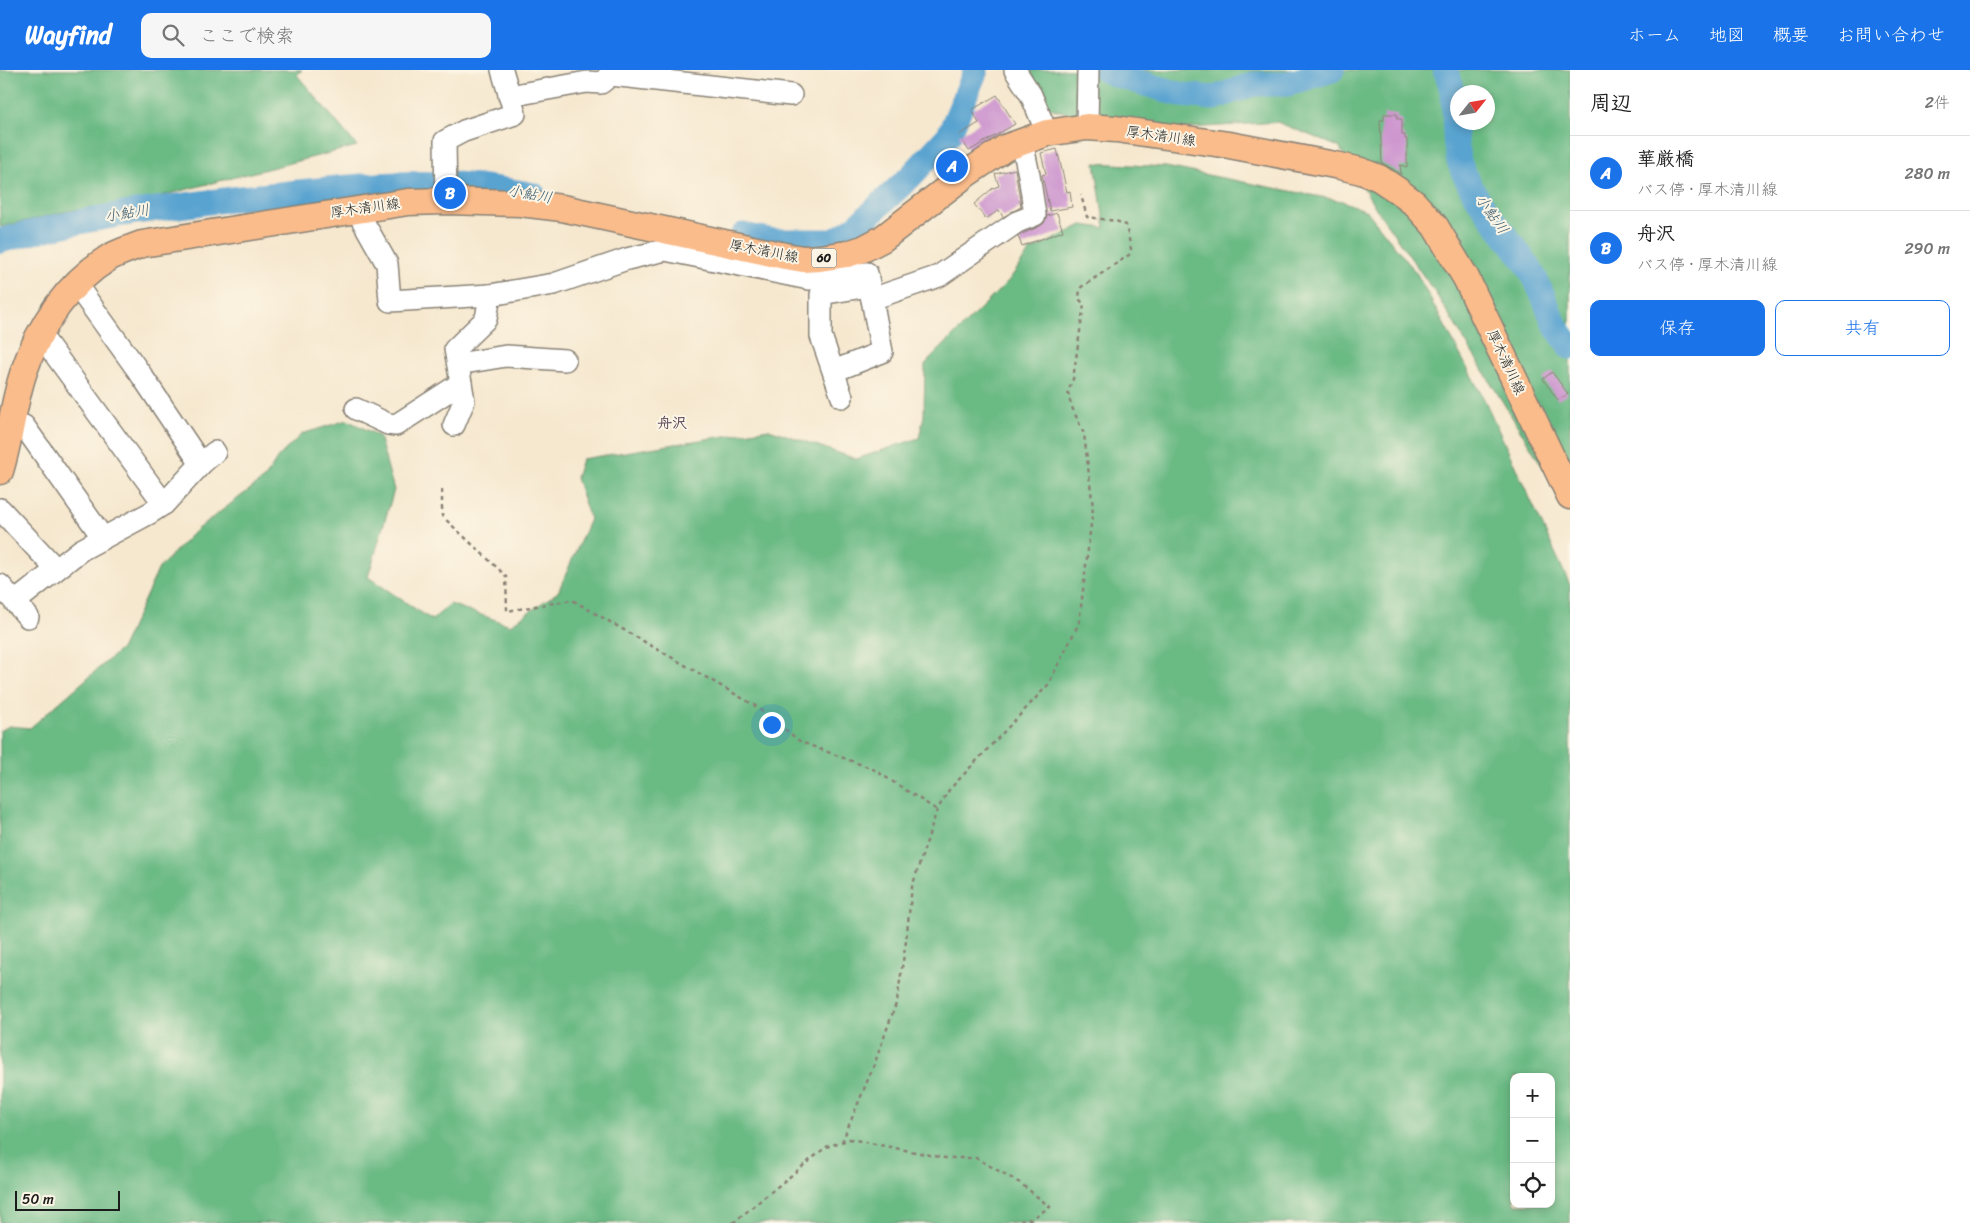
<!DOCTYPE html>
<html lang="ja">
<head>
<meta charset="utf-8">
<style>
	:root { --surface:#fff; --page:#f6f6f6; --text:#222; --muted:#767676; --line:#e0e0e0; --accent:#1a73e8 }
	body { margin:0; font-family:Sriracha,"Klee One",sans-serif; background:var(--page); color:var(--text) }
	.controls { position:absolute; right:15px; bottom:15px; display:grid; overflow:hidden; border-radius:10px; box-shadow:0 2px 8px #0003 }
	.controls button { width:45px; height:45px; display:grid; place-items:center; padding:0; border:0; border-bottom:1px solid var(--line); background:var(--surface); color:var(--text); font:25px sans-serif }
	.compass { position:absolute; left:1450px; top:15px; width:45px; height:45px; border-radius:50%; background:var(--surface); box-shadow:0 2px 8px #0003; rotate:59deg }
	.scale { position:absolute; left:15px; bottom:12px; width:105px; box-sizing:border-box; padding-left:5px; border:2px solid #1c1c1c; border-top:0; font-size:14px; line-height:18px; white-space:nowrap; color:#1c1c1c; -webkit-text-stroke:4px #fcf5e5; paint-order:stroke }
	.you { position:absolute; left:771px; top:654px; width:18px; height:18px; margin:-12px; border:4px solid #fff; border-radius:50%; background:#1a73e8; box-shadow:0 0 0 8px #1a73e833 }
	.badge { display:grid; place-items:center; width:32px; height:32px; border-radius:50%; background:var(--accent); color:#fff; font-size:16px; font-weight:700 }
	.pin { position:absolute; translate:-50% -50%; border:2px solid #fff; box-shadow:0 1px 5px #0006 }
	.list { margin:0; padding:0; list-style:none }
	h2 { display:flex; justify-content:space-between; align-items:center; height:65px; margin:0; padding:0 20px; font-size:21px }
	h2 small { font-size:16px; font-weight:400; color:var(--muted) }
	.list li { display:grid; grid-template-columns:32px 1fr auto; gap:15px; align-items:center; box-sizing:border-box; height:75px; padding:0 20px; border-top:1px solid var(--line) }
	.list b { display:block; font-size:19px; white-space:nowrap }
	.list p { margin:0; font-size:16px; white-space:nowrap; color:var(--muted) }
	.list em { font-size:16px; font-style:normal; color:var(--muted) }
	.actions { display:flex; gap:10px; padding:15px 20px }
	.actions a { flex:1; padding:11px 0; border:1px solid var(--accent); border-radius:10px; text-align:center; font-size:18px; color:var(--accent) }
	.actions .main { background:var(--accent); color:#fff }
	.icon { flex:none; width:28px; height:28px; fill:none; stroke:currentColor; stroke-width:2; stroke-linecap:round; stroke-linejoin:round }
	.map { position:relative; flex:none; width:1570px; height:1153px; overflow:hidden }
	header { display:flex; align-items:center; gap:30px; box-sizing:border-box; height:70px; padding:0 25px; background:var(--accent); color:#fff }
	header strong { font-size:24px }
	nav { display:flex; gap:28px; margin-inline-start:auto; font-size:18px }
	.search { width:350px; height:45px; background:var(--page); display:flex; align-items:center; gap:12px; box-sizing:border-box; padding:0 18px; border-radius:10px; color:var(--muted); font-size:19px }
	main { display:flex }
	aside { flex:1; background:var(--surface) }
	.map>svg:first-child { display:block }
	.forest { fill:#6bba84; stroke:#446b50; fill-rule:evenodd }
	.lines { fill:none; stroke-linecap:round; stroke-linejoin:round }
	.river { stroke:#58a3d0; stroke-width:25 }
	.building { fill:#cb92ce }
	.minor-casing { stroke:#898276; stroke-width:24 }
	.major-casing { stroke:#898276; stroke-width:29 }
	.path { stroke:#898276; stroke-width:2.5; stroke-dasharray:4 4; stroke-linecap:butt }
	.minor { stroke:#fff; stroke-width:21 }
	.major { stroke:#fabc8b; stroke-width:26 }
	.labels { text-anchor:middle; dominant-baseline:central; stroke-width:4; stroke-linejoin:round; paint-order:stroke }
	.shield { fill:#fcf5e5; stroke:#5f5d58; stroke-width:1 }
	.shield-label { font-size:12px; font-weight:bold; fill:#1c1c1c }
	.street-label { font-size:14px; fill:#1c1c1c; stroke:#fcf5e5 }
	.water-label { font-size:15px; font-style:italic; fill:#37596d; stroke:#fcf5e5 }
	.neighbourhood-label { font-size:15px; font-weight:bold; fill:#59455a; stroke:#fcf5e5 }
</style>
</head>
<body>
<header>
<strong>Wayfind</strong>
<div class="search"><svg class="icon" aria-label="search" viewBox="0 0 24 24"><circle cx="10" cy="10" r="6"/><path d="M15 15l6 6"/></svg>ここで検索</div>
<nav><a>ホーム</a><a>地図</a><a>概要</a><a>お問い合わせ</a></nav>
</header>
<main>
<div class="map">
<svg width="1570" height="1153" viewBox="0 0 1570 1153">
	<rect width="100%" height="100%" fill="#fcf5e5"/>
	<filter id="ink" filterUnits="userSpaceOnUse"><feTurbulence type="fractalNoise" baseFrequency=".02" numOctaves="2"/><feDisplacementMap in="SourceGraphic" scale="10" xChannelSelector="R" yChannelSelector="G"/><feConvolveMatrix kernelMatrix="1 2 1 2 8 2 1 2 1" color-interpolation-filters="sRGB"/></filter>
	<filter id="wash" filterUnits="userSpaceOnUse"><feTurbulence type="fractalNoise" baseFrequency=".0096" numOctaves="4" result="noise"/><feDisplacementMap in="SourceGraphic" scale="20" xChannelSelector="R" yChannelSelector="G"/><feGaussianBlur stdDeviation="1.12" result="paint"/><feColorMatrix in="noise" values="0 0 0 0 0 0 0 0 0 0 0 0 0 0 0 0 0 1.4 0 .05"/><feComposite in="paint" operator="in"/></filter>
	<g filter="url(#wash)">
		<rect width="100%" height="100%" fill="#f6e8cf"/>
		<g class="forest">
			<polygon points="0,0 302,0 297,5 357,76 141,131 69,141 0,157"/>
			<path d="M1030,0H1570V433L1543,397L1436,224L1377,140L1339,77L1277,52L1134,62L1046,37ZM1458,22H1488V52H1458Z"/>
			<path d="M1095,93L1166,97L1342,131L1367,141L1417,204L1485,331L1570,515V1153H0V661L9,656L30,658L122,578L159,498L196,460L265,408L278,387L302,364L347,350L379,366L394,420L368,507L432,550L450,534L510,555L558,522L590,449L576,408L582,389L769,359L856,389L919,368L924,346L925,294L1009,210L1030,181L1082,155L1105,158ZM1514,1007H1551V1134H1514Z"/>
		</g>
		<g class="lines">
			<g class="river">
				<polyline points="1105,0 1116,5 1182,25 1214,28 1253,14 1287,14 1332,0"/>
				<path d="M1445,0C1460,30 1450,65 1460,94C1473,131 1508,165 1530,199C1541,217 1547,239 1557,258C1561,264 1566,270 1570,277"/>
				<polyline points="743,165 774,171 834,171 856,157 911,106 949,65 976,0"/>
				<path d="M0,171C79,148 160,138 241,128C311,121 382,111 452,114C479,115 508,120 534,125"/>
			</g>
		</g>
		<g id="blocks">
			<g class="building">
				<polygon points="997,25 1015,54 969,81 959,65 979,53 972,40"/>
				<polygon points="1384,44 1397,44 1397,49 1402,49 1402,65 1405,65 1405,69 1407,69 1407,97 1400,95 1401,104 1382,93 1380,50 1384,50"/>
				<polygon points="1057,79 1067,122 1070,121 1072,137 1050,141 1042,105 1046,104 1041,83"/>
				<polygon points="1015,99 1021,137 1003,147 999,140 986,149 974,134 993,118 999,116 995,104"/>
				<polygon points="1057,143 1063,161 1022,176 1018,166 1040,156 1044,153 1047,146"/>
				<polygon points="1552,302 1568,324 1558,330 1543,309"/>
			</g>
		</g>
	</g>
	<g filter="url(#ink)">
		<use href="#blocks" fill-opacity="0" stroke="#898276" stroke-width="1"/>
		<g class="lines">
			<g class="minor-casing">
				<g id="minor">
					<polyline points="610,0 611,5 791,25"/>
					<polyline points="1015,0 1031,25 1047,63"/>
					<polyline points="509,26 587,12 601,13 611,5"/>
					<polyline points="1087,57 1088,0"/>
					<polyline points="446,131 445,71 464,61 515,44 502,0"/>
					<polyline points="356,139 387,194 390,231 490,225 554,214 627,189 665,180 809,209 867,203 882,282 834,301"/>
					<polyline points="75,213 142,306 201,394"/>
					<polyline points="872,229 939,206 1017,152 1035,145 1029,105 1022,72"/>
					<polyline points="40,264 164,434"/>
					<polyline points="458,294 506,286 565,290"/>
					<polyline points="842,327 821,266 821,224 869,216"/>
					<polyline points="356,339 388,354 396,355 461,313 455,279 486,249 490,225"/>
					<polyline points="12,352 24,356 103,468"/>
					<polyline points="454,355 464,331 461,313"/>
					<polyline points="0,439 56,499"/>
					<polyline points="0,515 28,547"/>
					<polyline points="15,532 81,480 150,443 164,434 201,394 215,382"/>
				</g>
			</g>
			<g class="major-casing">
				<path id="major" d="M0,401C10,369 13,335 23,304C39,256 67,214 110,187C120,182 131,178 142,174L408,132L446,131L520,133L562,138L785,186L803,189L820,188L847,184L863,179L882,169L966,104L1005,78L1047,63L1087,57L1116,59L1229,75L1340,96L1361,101L1379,108L1397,120L1414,133L1435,156L1466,208L1570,426"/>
			</g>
			<g class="path">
				<polyline points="442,420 442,446 506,506 507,541 572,530 754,635 801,672 873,699 937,740"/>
				<polyline points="842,1072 874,995 897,931 906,871 912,817 937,740 949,720 1048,615 1079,553 1093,438 1084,364 1071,335 1068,322 1073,309 1084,234 1079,229 1080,218 1129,185 1131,179 1126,155 1116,151 1087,147 1081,125"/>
				<polyline points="733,1153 826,1077 850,1069 945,1088 976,1088 1020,1113 1050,1137 1031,1149 1010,1153"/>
			</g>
			<use href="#minor" class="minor"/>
			<use href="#major" class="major"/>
		</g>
	</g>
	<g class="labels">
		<rect class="shield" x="811.5" y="178.5" width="25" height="19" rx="4"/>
		<g class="shield-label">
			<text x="824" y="188">60</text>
		</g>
		<g class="street-label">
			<text transform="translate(1161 66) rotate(8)">厚木清川線</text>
			<text transform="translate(365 138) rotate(-8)">厚木清川線</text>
			<text transform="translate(764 181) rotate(11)">厚木清川線</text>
			<text transform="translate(1506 292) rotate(65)">厚木清川線</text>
		</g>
		<g class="water-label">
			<text transform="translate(530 124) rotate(10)">小鮎川</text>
			<text transform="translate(127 143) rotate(-9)">小鮎川</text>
			<text transform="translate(1492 144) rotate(55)">小鮎川</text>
		</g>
		<g class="neighbourhood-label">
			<text x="672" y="353">舟沢</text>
		</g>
	</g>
</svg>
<div class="controls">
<button>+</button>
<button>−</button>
<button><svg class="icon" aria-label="locate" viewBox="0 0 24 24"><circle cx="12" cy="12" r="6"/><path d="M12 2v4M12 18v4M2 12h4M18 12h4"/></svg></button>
</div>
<svg class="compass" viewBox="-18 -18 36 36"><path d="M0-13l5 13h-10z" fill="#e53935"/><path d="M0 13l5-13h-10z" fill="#767676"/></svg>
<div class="scale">50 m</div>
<div class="you"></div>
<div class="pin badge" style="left:952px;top:96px">A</div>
<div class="pin badge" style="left:450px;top:123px">B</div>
</div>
<aside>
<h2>周辺<small>2件</small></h2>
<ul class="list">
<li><span class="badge">A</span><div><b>華厳橋</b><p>バス停 · 厚木清川線</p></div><em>280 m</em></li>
<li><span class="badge">B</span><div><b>舟沢</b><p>バス停 · 厚木清川線</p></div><em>290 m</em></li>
</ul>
<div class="actions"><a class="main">保存</a><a>共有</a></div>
</aside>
</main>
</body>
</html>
